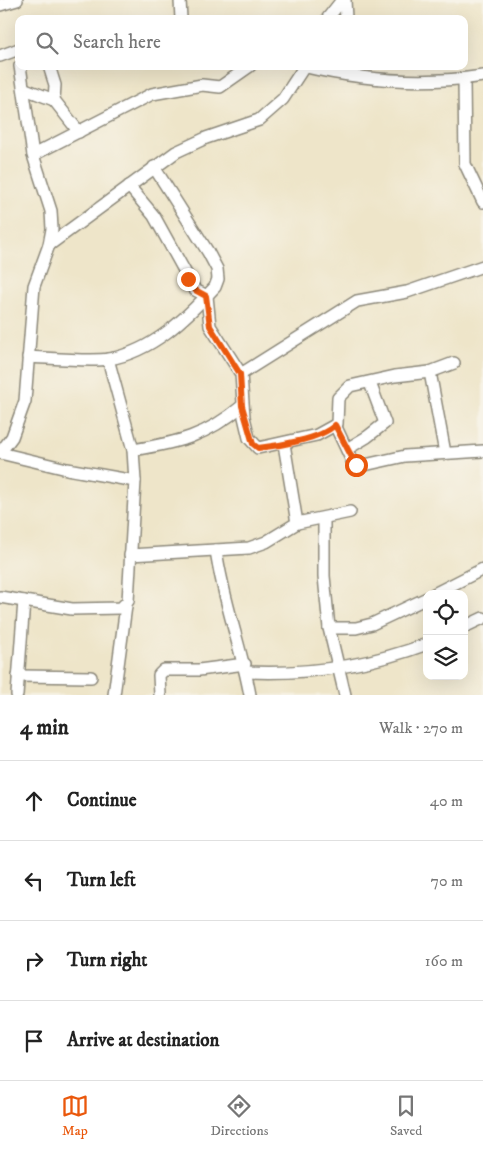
<!DOCTYPE html>
<html lang="en">
<head>
<meta charset="utf-8">
<style>
	:root { --surface:#fff; --page:#f2f2f2; --text:#222; --muted:#767676; --line:#e0e0e0; --accent:#ea580c }
	body { margin:0; font-family:"IM FELL DW Pica",serif; background:var(--page); color:var(--text) }
	.controls { position:absolute; right:15px; bottom:15px; display:grid; overflow:hidden; border-radius:10px; box-shadow:0 5px 20px #0002 }
	.controls button { width:45px; height:45px; display:grid; place-items:center; padding:0; border:0; border-bottom:1px solid var(--line); background:var(--surface); color:var(--text); font:25px sans-serif }
	.stop { position:absolute; width:15px; height:15px; margin:-11px; border:4px solid #ea580c; border-radius:50%; background:#fff }
	.stop.end { background:#ea580c; border-color:#fff; box-shadow:0 1px 5px #0008 }
	.list { margin:0; padding:0; list-style:none }
	h2 { display:flex; justify-content:space-between; align-items:center; height:65px; margin:0; padding:0 20px; font-size:21px }
	h2 small { font-size:16px; font-weight:400; color:var(--muted) }
	.list li { display:grid; grid-template-columns:32px 1fr auto; gap:15px; align-items:center; box-sizing:border-box; height:80px; padding:0 20px; border-top:1px solid var(--line) }
	.list b { display:block; font-size:19px; white-space:nowrap }
	.list em { font-size:16px; font-style:normal; color:var(--muted) }
	.icon { flex:none; width:28px; height:28px; fill:none; stroke:currentColor; stroke-width:2; stroke-linecap:round; stroke-linejoin:round }
	.map { position:relative; flex:none; width:483px; height:695px; overflow:hidden }
	.search { position:absolute; background:var(--surface); box-shadow:0 5px 20px #0002; left:15px; right:15px; top:15px; height:55px; display:flex; align-items:center; gap:12px; box-sizing:border-box; padding:0 18px; border-radius:10px; color:var(--muted); font-size:19px }
	.sheet { height:385px; background:var(--surface) }
	nav { display:flex; justify-content:space-around; align-items:center; box-sizing:border-box; height:70px; border-top:1px solid var(--line); background:var(--surface); font-size:14px; color:var(--muted) }
	nav a { display:grid; justify-items:center; gap:2px }
	nav .on { color:var(--accent) }
	.map>svg:first-child { display:block }
	.lines { fill:none; stroke-linecap:round; stroke-linejoin:round }
	.minor-casing { stroke:#8c887a; stroke-width:14 }
	.minor { stroke:#fff; stroke-width:11 }
	.route { stroke:#ea580c; stroke-width:6 }
</style>
</head>
<body>
<div class="map">
<svg width="483" height="695" viewBox="0 0 483 695">
	<rect width="100%" height="100%" fill="#f7f3e8"/>
	<filter id="ink" filterUnits="userSpaceOnUse"><feTurbulence type="fractalNoise" baseFrequency=".02" numOctaves="2"/><feDisplacementMap in="SourceGraphic" scale="10" xChannelSelector="R" yChannelSelector="G"/><feConvolveMatrix kernelMatrix="1 2 1 2 8 2 1 2 1" color-interpolation-filters="sRGB"/></filter>
	<filter id="wash" filterUnits="userSpaceOnUse"><feTurbulence type="fractalNoise" baseFrequency=".0096" numOctaves="4" result="noise"/><feDisplacementMap in="SourceGraphic" scale="20" xChannelSelector="R" yChannelSelector="G"/><feGaussianBlur stdDeviation="1.12" result="paint"/><feColorMatrix in="noise" values="0 0 0 0 0 0 0 0 0 0 0 0 0 0 0 0 0 1.4 0 .05"/><feComposite in="paint" operator="in"/></filter>
	<g filter="url(#wash)">
		<rect width="100%" height="100%" fill="#eee5c9"/>
	</g>
	<g filter="url(#ink)">
		<g class="lines">
			<g class="minor-casing">
				<g id="minor">
					<polyline points="180,0 181,19"/>
					<polyline points="345,0 346,19"/>
					<polyline points="0,5 17,0"/>
					<polyline points="327,19 342,0"/>
					<polyline points="0,56 19,49"/>
					<polyline points="49,66 55,85 54,100 79,132"/>
					<path d="M302,66C360,80 424,85 483,76"/>
					<polyline points="464,79 465,164 483,202"/>
					<polyline points="25,89 54,100"/>
					<polyline points="33,155 152,94 202,85 220,87 250,66"/>
					<polyline points="129,186 154,216 195,290 207,296 210,326 241,374 244,417 249,438 258,448 317,435 337,424 338,398 350,386 395,376 430,372 454,363"/>
					<polyline points="49,245 176,152 206,138 259,120 283,99 304,67"/>
					<path d="M28,357C50,358 89,362 109,359C153,351 185,319 215,287L218,279L217,269L208,252L154,167"/>
					<polyline points="430,372 445,453"/>
					<polyline points="241,374 357,301 407,292 483,266"/>
					<polyline points="335,425 352,461 360,466 405,456 483,451"/>
					<polyline points="284,444 297,523"/>
					<polyline points="347,449 367,437 385,423 370,383"/>
					<path d="M133,450C179,442 205,437 242,406"/>
					<polyline points="0,453 12,437 25,401 34,286 49,245 52,229 51,211 33,155 20,66"/>
					<polyline points="0,453 67,469 135,481"/>
					<polyline points="324,518 324,576 329,628 345,695"/>
					<path d="M216,550C223,600 241,646 250,695"/>
					<polyline points="130,555 249,548 266,542 297,523 350,512"/>
					<polyline points="434,594 483,569"/>
					<polyline points="0,597 72,609 121,608 128,601 135,481 133,450 108,359"/>
					<polyline points="464,627 483,618"/>
					<polyline points="329,628 356,628 372,624 427,598"/>
					<path d="M246,672C309,675 368,666 427,644"/>
					<polyline points="18,676 91,677"/>
					<polyline points="17,695 24,601"/>
					<polyline points="114,695 126,606"/>
					<polyline points="160,695 159,675 164,670 199,670 245,664"/>
				</g>
			</g>
			<use href="#minor" class="minor"/>
		</g>
	</g>
	<g class="lines" filter="url(#ink)">
		<path class="route" d="M188,279L195,290L206,296L210,326L240,374L242,406L253,444L258,448C278,446 321,439 335,425L356,465"/>
	</g>
</svg>
<div class="controls">
<button><svg class="icon" aria-label="locate" viewBox="0 0 24 24"><circle cx="12" cy="12" r="6"/><path d="M12 2v4M12 18v4M2 12h4M18 12h4"/></svg></button>
<button><svg class="icon" aria-label="layers" viewBox="0 0 24 24"><path d="M12 4l9 5-9 5-9-5zM3 14l9 5 9-5"/></svg></button>
</div>
<div class="stop" style="left:356px;top:465px"></div>
<div class="stop end" style="left:188px;top:279px"></div>
<div class="search"><svg class="icon" aria-label="search" viewBox="0 0 24 24"><circle cx="10" cy="10" r="6"/><path d="M15 15l6 6"/></svg>Search here</div>
</div>
<section class="sheet">
<h2>4 min<small>Walk · 270 m</small></h2>
<ul class="list">
<li><svg class="icon" aria-label="ahead" viewBox="0 0 24 24"><path d="M12 20V5M6 11l6-6 6 6"/></svg><div><b>Continue</b></div><em>40 m</em></li>
<li><svg class="icon" aria-label="left" viewBox="0 0 24 24"><path d="M17 20v-9H6M10 6l-5 5 5 5"/></svg><div><b>Turn left</b></div><em>70 m</em></li>
<li><svg class="icon" aria-label="right" viewBox="0 0 24 24"><path d="M7 20v-9h11M14 6l5 5-5 5"/></svg><div><b>Turn right</b></div><em>160 m</em></li>
<li><svg class="icon" aria-label="arrive" viewBox="0 0 24 24"><path d="M6 21V4h12l-3 4 3 4H6"/></svg><div><b>Arrive at destination</b></div></li>
</ul>
</section>
<nav>
<a class="on"><svg class="icon" aria-label="map" viewBox="0 0 24 24"><path d="M3 6l6-2 6 2 6-2v14l-6 2-6-2-6 2zM9 4v14M15 6v14"/></svg>Map</a>
<a><svg class="icon" aria-label="directions" viewBox="0 0 24 24"><path d="M12 3l9 9-9 9-9-9zM9 14v-3h6M13 9l2 2-2 2"/></svg>Directions</a>
<a><svg class="icon" aria-label="saved" viewBox="0 0 24 24"><path d="M7 4h10v16l-5-4-5 4z"/></svg>Saved</a>
</nav>
</body>
</html>
